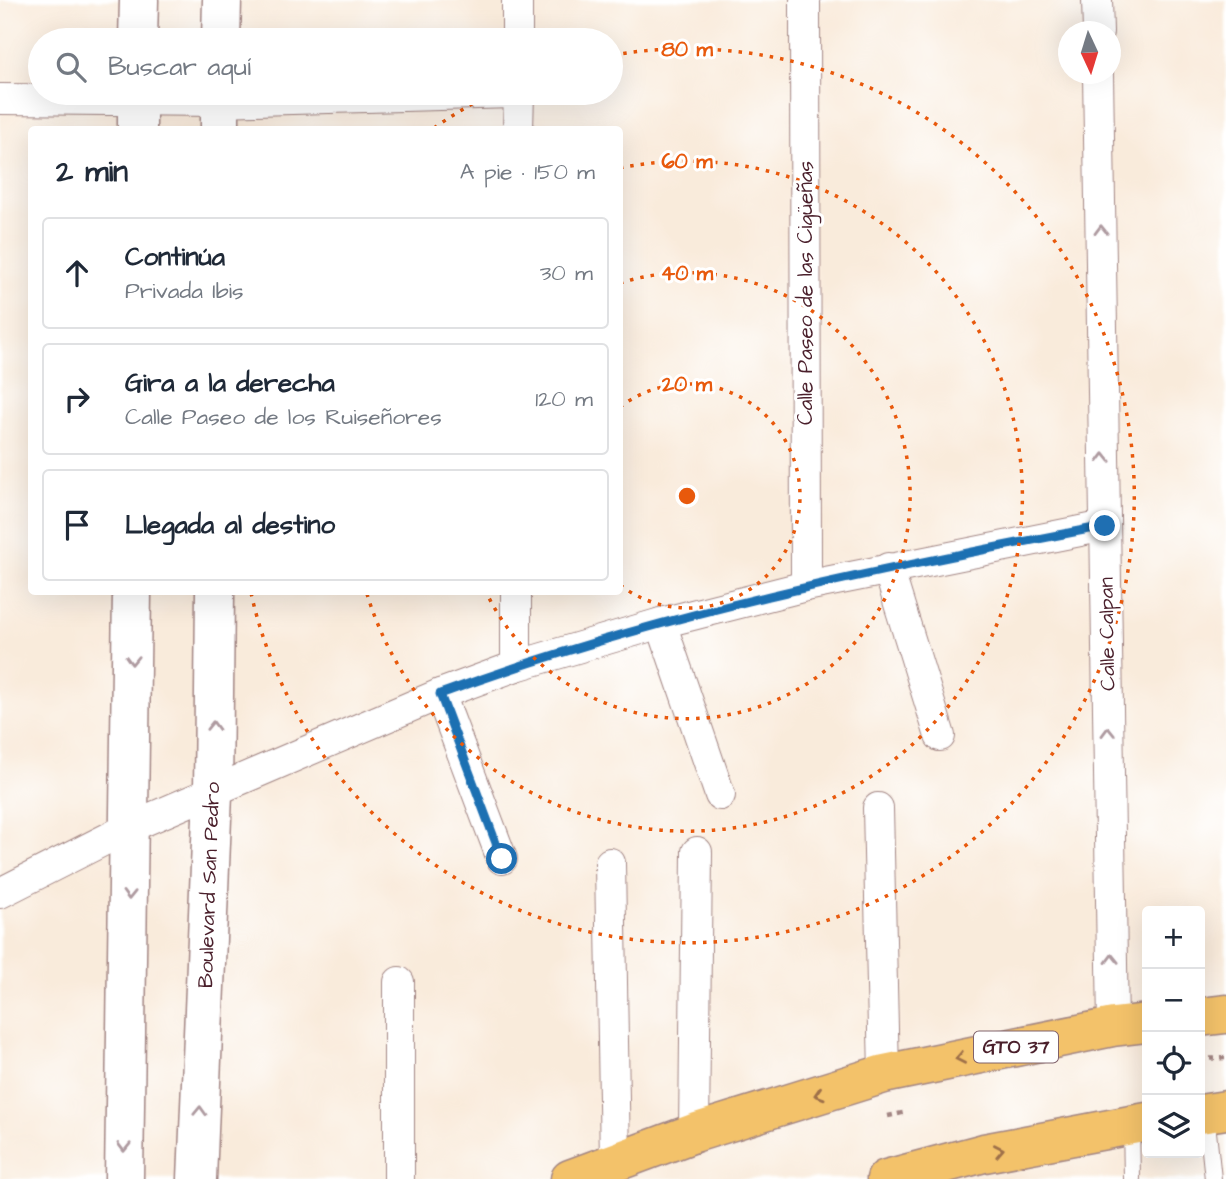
<!DOCTYPE html>
<html lang="es">
<head>
<meta charset="utf-8">
<style>
	:root { --surface:#fff; --page:#f2f2f3; --text:#1f2937; --muted:#747a83; --line:#e0e1e3 }
	body { margin:0; font-family:"Architects Daughter",sans-serif; background:var(--page); color:var(--text) }
	.controls { position:absolute; right:21px; bottom:21px; display:grid; overflow:hidden; border-radius:7px; box-shadow:0 7px 28px #0002 }
	.controls button { width:63px; height:63px; display:grid; place-items:center; padding:0; border:0; border-bottom:2px solid var(--line); background:var(--surface); color:var(--text); font:35px sans-serif }
	.compass { position:absolute; left:1058px; top:21px; width:63px; height:63px; border-radius:50%; background:var(--surface); box-shadow:0 7px 28px #0002; rotate:176deg }
	.stop { position:absolute; width:21px; height:21px; margin:-16px; border:5px solid #1f6fb2; border-radius:50%; background:#fff }
	.stop.end { background:#1f6fb2; border-color:#fff; box-shadow:0 2px 7px #0008 }
	.list { margin:0; padding:0; list-style:none }
	h2 { display:flex; justify-content:space-between; align-items:center; height:91px; margin:0; padding:0 28px; font-size:30px }
	h2 small { font-size:23px; font-weight:400; color:var(--muted) }
	.list li { display:grid; grid-template-columns:46px 1fr auto; gap:21px; align-items:center; box-sizing:border-box; height:112px; margin:0 14px 14px; padding:0 14px; border:2px solid var(--line); border-radius:7px }
	.list b { display:block; font-size:26px; white-space:nowrap }
	.list p { margin:0; font-size:23px; white-space:nowrap; color:var(--muted) }
	.list em { font-size:23px; font-style:normal; color:var(--muted) }
	.icon { flex:none; width:38px; height:38px; fill:none; stroke:currentColor; stroke-width:2; stroke-linecap:round; stroke-linejoin:round }
	.map { position:relative; flex:none; width:1226px; height:1179px; overflow:hidden }
	.search { position:absolute; background:var(--surface); box-shadow:0 7px 28px #0002; left:28px; top:28px; width:595px; height:77px; display:flex; align-items:center; gap:18px; box-sizing:border-box; padding:0 24px; border-radius:38px; color:var(--muted); font-size:26px }
	.panel { position:absolute; background:var(--surface); box-shadow:0 7px 28px #0002; left:28px; top:126px; width:595px; height:469px; border-radius:7px }
	.map>svg:first-child { display:block }
	.lines { fill:none; stroke-linecap:round; stroke-linejoin:round }
	.service-casing { stroke:#a28583; stroke-width:18 }
	.minor-casing { stroke:#a28583; stroke-width:32 }
	.tertiary-casing { stroke:#a28583; stroke-width:41 }
	.primary-casing { stroke:#a28583; stroke-width:41 }
	.path { stroke:#a28583; stroke-width:4.5; stroke-dasharray:5 5; stroke-linecap:butt }
	.service { stroke:#fff; stroke-width:16 }
	.minor { stroke:#fff; stroke-width:30 }
	.tertiary { stroke:#fff; stroke-width:38 }
	.primary { stroke:#f3c26a; stroke-width:38 }
	.oneway { stroke:#ae9aa0 }
	.oneway2 { stroke:#9e704a }
	.route { stroke:#1f6fb2; stroke-width:9 }
	.ring { fill:none; stroke:#e8590c; stroke-width:3.5; stroke-dasharray:3.5 7 }
	.labels { text-anchor:middle; dominant-baseline:central; stroke-width:6; stroke-linejoin:round; paint-order:stroke }
	.shield { fill:#fff; stroke:#80626b; stroke-width:2 }
	.shield-label { font-size:19px; font-weight:bold; fill:#4a1f2b }
	.street-label { font-size:21px; fill:#4a1f2b; stroke:#fff }
	.centre { fill:#e8590c; stroke:#fff; stroke-width:3.5 }
	.ring-label { font-size:21px; text-anchor:middle; font-weight:bold; fill:#e8590c; stroke:#fff; stroke-width:6; stroke-linejoin:round; paint-order:stroke }
</style>
</head>
<body>
<div class="map">
<svg width="1226" height="1179" viewBox="0 0 1226 1179">
	<rect width="100%" height="100%" fill="#fff"/>
	<filter id="ink" filterUnits="userSpaceOnUse"><feTurbulence type="fractalNoise" baseFrequency=".0143" numOctaves="2"/><feDisplacementMap in="SourceGraphic" scale="14" xChannelSelector="R" yChannelSelector="G"/><feConvolveMatrix kernelMatrix="1 2 1 2 8 2 1 2 1" color-interpolation-filters="sRGB"/></filter>
	<filter id="wash" filterUnits="userSpaceOnUse"><feTurbulence type="fractalNoise" baseFrequency=".00686" numOctaves="4" result="noise"/><feDisplacementMap in="SourceGraphic" scale="28" xChannelSelector="R" yChannelSelector="G"/><feGaussianBlur stdDeviation="1.57" result="paint"/><feColorMatrix in="noise" values="0 0 0 0 0 0 0 0 0 0 0 0 0 0 0 0 0 1.4 0 .05"/><feComposite in="paint" operator="in"/></filter>
	<g filter="url(#wash)">
		<rect width="100%" height="100%" fill="#f9ebdb"/>
	</g>
	<g filter="url(#ink)">
		<g class="lines">
			<g class="service-casing">
				<g id="service">
					<polyline points="1206,1113 1213,1179"/>
					<polyline points="1131,1124 1132,1179"/>
				</g>
			</g>
			<g class="minor-casing">
				<g id="minor">
					<polyline points="517,0 517,40"/>
					<polyline points="805,0 806,586"/>
					<polyline points="1097,0 1098,32"/>
					<polyline points="1098,74 1113,1027"/>
					<polyline points="0,99 220,101 514,93"/>
					<polyline points="518,130 519,93"/>
					<polyline points="888,568 940,736"/>
					<polyline points="661,623 720,795"/>
					<polyline points="516,666 516,592"/>
					<polyline points="440,694 502,859"/>
					<polyline points="878,808 884,1074"/>
					<polyline points="610,863 615,1161"/>
					<polyline points="0,893 130,827 440,694 516,666 661,623 806,586 1105,526"/>
					<polyline points="694,1133 697,852"/>
					<polyline points="399,1179 399,982"/>
				</g>
			</g>
			<g class="tertiary-casing">
				<g id="tertiary">
					<polyline points="138,40 139,0"/>
					<polyline points="221,40 222,0"/>
					<polyline points="137,130 137,93"/>
					<polyline points="220,130 220,93"/>
					<polyline points="124,1179 132,592"/>
					<polyline points="197,1179 213,794 215,592"/>
				</g>
			</g>
			<g class="primary-casing">
				<g id="primary">
					<polyline points="1200,1017 1226,1014"/>
					<polyline points="1200,1114 1226,1110"/>
					<polyline points="570,1179 694,1133 884,1074 1113,1027 1147,1023"/>
					<polyline points="886,1179 984,1153 1147,1122"/>
				</g>
			</g>
			<g class="path">
				<polyline points="1200,1059 1226,1058"/>
				<polyline points="888,1116 907,1112"/>
			</g>
			<use href="#service" class="service"/>
			<use href="#minor" class="minor"/>
			<use href="#tertiary" class="tertiary"/>
			<use href="#primary" class="primary"/>
		</g>
		<defs><path id="oneway-chevron" d="M-2-3.5L2.5 0L-2 3.5" fill="none" stroke-width="1.6" stroke-linecap="round" stroke-linejoin="round" transform="scale(1.75)"/></defs>
		<g class="oneway">
			<use href="#oneway-chevron" transform="translate(1101 230) rotate(-91)"/>
			<use href="#oneway-chevron" transform="translate(1104 458) rotate(-91)"/>
			<use href="#oneway-chevron" transform="translate(132 660) rotate(91)"/>
			<use href="#oneway-chevron" transform="translate(213 726) rotate(-89)"/>
			<use href="#oneway-chevron" transform="translate(1108 732) rotate(-91)"/>
			<use href="#oneway-chevron" transform="translate(129 895) rotate(91)"/>
			<use href="#oneway-chevron" transform="translate(1112 959) rotate(-91)"/>
			<use href="#oneway-chevron" transform="translate(200 1111) rotate(-88)"/>
			<use href="#oneway-chevron" transform="translate(124 1147) rotate(91)"/>
		</g>
		<g class="oneway2">
			<use href="#oneway-chevron" transform="translate(960 1058) rotate(169)"/>
			<use href="#oneway-chevron" transform="translate(819 1094) rotate(163)"/>
			<use href="#oneway-chevron" transform="translate(999 1150) rotate(-11)"/>
		</g>
	</g>
	<g class="lines" filter="url(#ink)">
		<path class="route" d="M502,859L440,694C655,614 880,569 1105,526"/>
	</g>
	<g class="ring">
		<path d="M620 407A112 112 0 1 1 620 585"/>
		<path d="M620 283A223 223 0 1 1 486 592"/>
		<path d="M620 168A335 335 0 1 1 367 594"/>
		<path d="M434 128A447 447 0 0 1 491 94M613 55A447 447 0 1 1 251 593"/>
	</g>
	<g class="labels">
		<rect class="shield" x="974" y="1031.5" width="84" height="31" rx="5"/>
		<g class="shield-label">
			<text x="1016" y="1047">GTO 37</text>
		</g>
		<g class="street-label">
			<text transform="translate(805 293) rotate(-90)">Calle Paseo de las Cigüeñas</text>
			<text transform="translate(1107 634) rotate(-91)">Calle Calpan</text>
			<text transform="translate(209 885) rotate(-88)">Boulevard San Pedro</text>
		</g>
	</g>
	<circle cx="687" cy="496" r="10" class="centre"/>
	<g class="ring-label">
		<text x="687" y="56">80 m</text>
		<text x="687" y="168">60 m</text>
		<text x="687" y="280">40 m</text>
		<text x="687" y="391">20 m</text>
	</g>
</svg>
<div class="controls">
<button>+</button>
<button>−</button>
<button><svg class="icon" aria-label="locate" viewBox="0 0 24 24"><circle cx="12" cy="12" r="6"/><path d="M12 2v4M12 18v4M2 12h4M18 12h4"/></svg></button>
<button><svg class="icon" aria-label="layers" viewBox="0 0 24 24"><path d="M12 4l9 5-9 5-9-5zM3 14l9 5 9-5"/></svg></button>
</div>
<svg class="compass" viewBox="-18 -18 36 36"><path d="M0-13l5 13h-10z" fill="#e53935"/><path d="M0 13l5-13h-10z" fill="#747a83"/></svg>
<div class="stop" style="left:502px;top:859px"></div>
<div class="stop end" style="left:1105px;top:526px"></div>
<div class="search"><svg class="icon" aria-label="search" viewBox="0 0 24 24"><circle cx="10" cy="10" r="6"/><path d="M15 15l6 6"/></svg>Buscar aquí</div>
<section class="panel">
<h2>2 min<small>A pie · 150 m</small></h2>
<ul class="list">
<li><svg class="icon" aria-label="ahead" viewBox="0 0 24 24"><path d="M12 20V5M6 11l6-6 6 6"/></svg><div><b>Continúa</b><p>Privada Ibis</p></div><em>30 m</em></li>
<li><svg class="icon" aria-label="right" viewBox="0 0 24 24"><path d="M7 20v-9h11M14 6l5 5-5 5"/></svg><div><b>Gira a la derecha</b><p>Calle Paseo de los Ruiseñores</p></div><em>120 m</em></li>
<li><svg class="icon" aria-label="arrive" viewBox="0 0 24 24"><path d="M6 21V4h12l-3 4 3 4H6"/></svg><div><b>Llegada al destino</b></div></li>
</ul>
</section>
</div>
</body>
</html>
